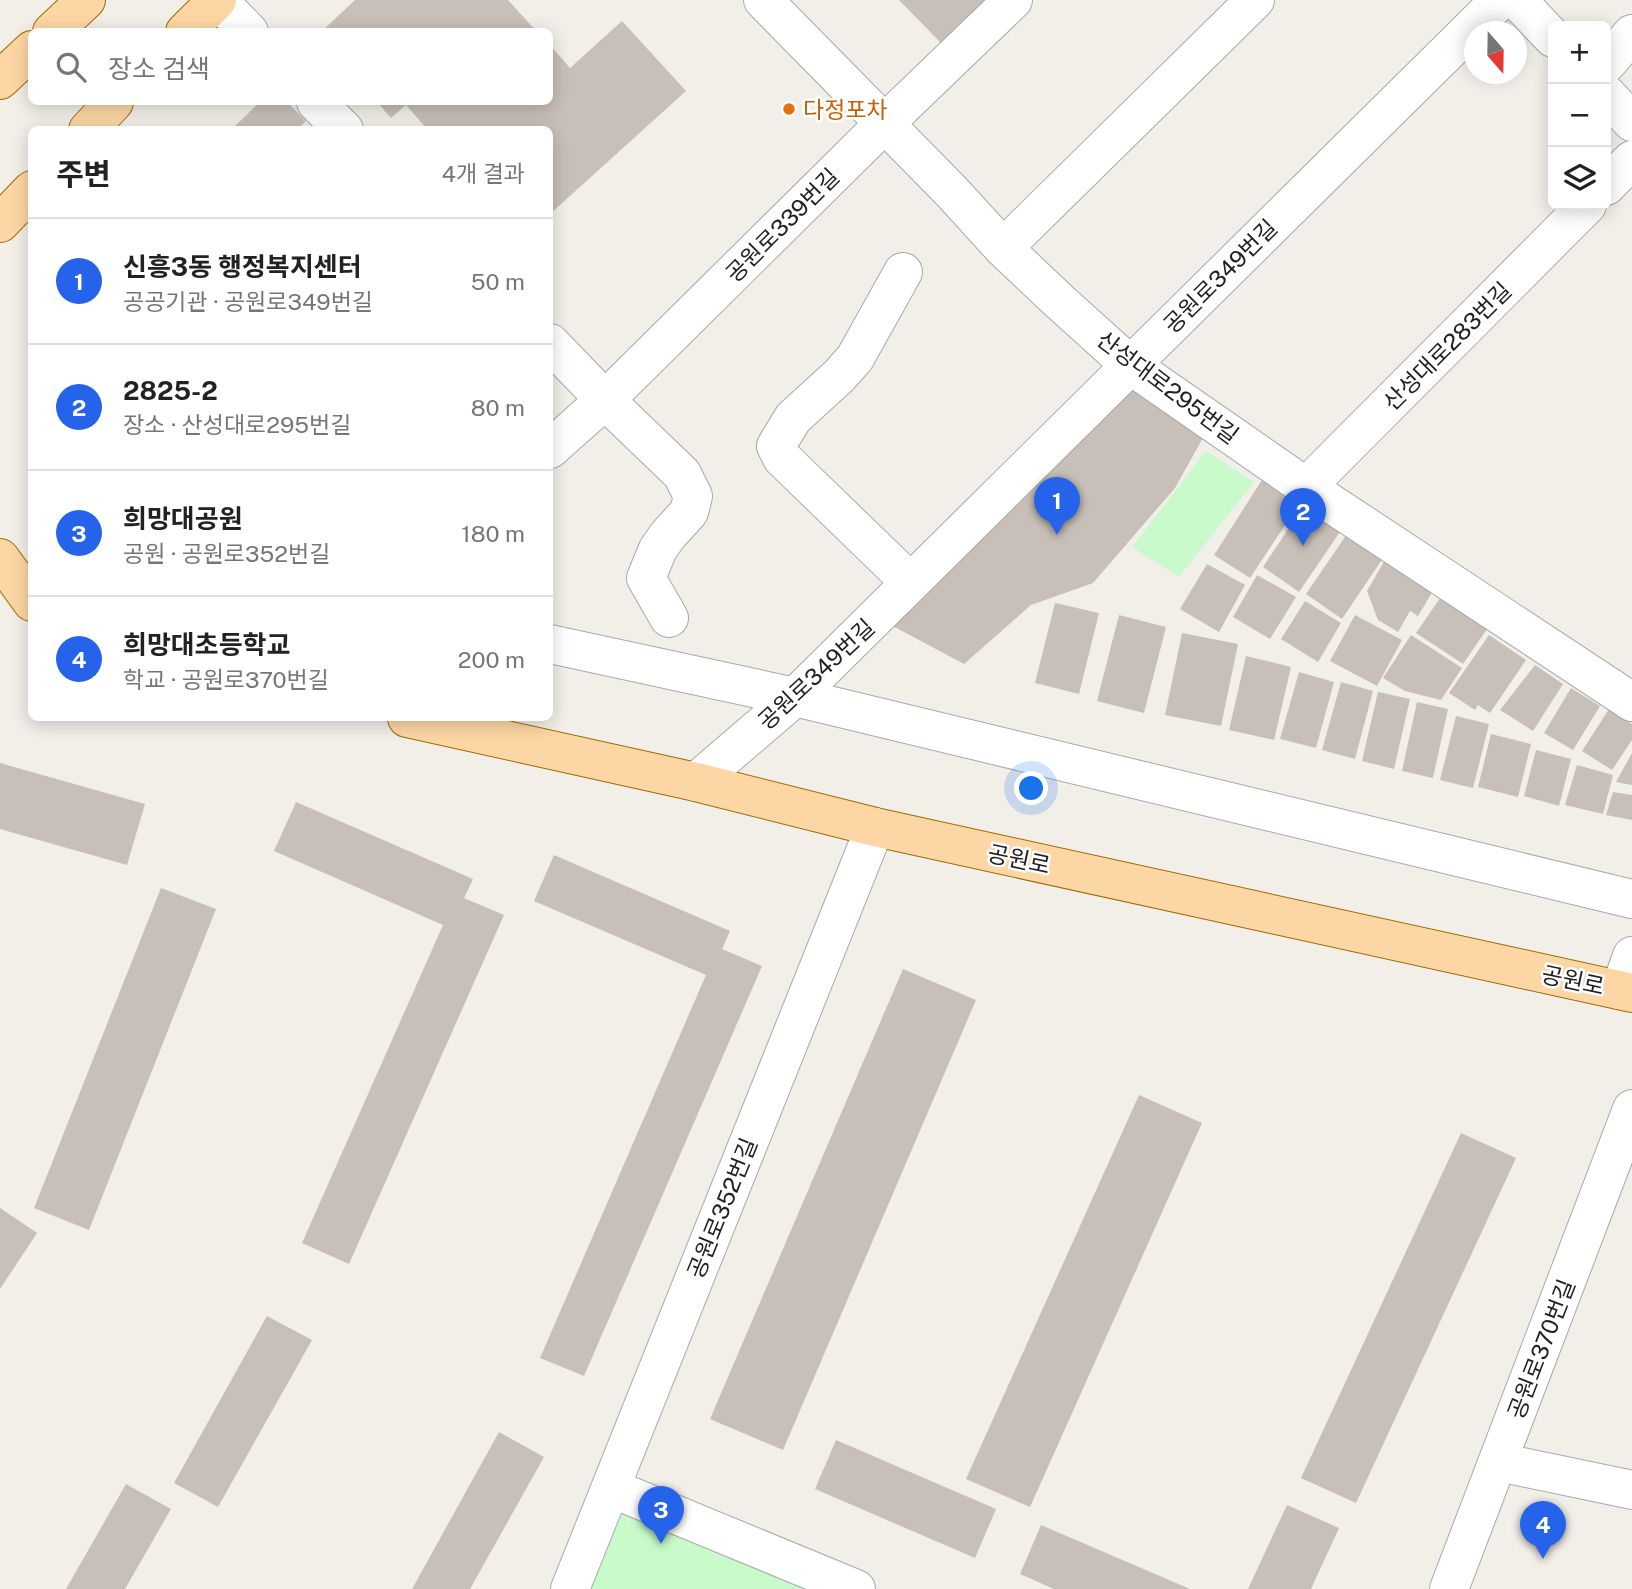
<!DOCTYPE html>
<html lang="ko">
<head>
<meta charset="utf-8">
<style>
	:root { --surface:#fff; --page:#f6f6f6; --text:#222; --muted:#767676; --line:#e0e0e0; --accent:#2563eb }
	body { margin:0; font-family:"Public Sans","Noto Sans KR",sans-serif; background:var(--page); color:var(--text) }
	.controls { position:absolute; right:21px; top:21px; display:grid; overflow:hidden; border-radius:10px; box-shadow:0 4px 18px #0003 }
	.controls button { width:63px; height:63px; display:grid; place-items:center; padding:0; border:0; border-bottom:2px solid var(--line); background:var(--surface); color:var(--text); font:35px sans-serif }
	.compass { position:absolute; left:1464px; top:21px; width:63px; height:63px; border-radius:50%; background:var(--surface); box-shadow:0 4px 18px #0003; rotate:160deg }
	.you { position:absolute; left:1032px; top:789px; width:24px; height:24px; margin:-18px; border:5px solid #fff; border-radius:50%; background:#1a73e8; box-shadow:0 0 0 10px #1a73e833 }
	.badge { display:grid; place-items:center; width:46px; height:46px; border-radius:50%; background:var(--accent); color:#fff; font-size:23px; font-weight:700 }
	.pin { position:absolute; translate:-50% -58px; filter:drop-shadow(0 2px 4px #0008) }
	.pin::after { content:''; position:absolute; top:37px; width:24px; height:21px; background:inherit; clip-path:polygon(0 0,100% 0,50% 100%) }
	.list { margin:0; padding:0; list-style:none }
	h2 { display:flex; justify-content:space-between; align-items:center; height:91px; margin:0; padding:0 28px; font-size:30px }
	h2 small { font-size:23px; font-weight:400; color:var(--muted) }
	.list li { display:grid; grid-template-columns:46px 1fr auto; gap:21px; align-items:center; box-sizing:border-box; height:126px; padding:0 28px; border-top:2px solid var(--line) }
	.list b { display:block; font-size:26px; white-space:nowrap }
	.list p { margin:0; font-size:23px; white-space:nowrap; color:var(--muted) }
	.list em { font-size:23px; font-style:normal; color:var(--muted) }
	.icon { flex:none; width:38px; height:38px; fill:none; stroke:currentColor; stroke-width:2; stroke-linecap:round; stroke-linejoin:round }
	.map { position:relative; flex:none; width:1632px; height:1589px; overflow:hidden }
	.search { position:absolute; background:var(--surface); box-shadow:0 4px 18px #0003; left:28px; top:28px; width:525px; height:77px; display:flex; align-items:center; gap:18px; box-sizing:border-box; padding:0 24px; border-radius:10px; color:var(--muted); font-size:26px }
	.panel { position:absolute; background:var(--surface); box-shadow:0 4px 18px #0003; left:28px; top:126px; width:525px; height:595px; border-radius:10px }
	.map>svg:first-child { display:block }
	.park { fill:#c8facc }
	.building { fill:#c7bfb8 }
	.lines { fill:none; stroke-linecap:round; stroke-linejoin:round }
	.minor-casing { stroke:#a9a9a9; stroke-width:40 }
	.major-casing { stroke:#a06b00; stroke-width:40 }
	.minor { stroke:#fff; stroke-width:38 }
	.major { stroke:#fcd6a4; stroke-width:38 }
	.food-dot { fill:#e8710a; stroke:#fff; stroke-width:2.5 }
	.labels { text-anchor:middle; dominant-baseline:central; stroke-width:5; stroke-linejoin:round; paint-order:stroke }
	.food-label { font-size:23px; fill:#c56008; stroke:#fff; text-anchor:start }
	.street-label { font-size:23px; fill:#222; stroke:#fff }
</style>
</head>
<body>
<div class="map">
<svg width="1632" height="1589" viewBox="0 0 1632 1589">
	<rect width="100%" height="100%" fill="#f2efe9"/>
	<g class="park">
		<polygon points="1206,451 1254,482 1179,577 1132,547"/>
		<polygon points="615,1499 837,1589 579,1589"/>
	</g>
	<g class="building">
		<polygon points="355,0 508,0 537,32 321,32"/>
		<polygon points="899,0 986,0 941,43"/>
		<polygon points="622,21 686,91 550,214 550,130 428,130 406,105 391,118 377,102 550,102 550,45 570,68"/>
		<polygon points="260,102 287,102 306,121 297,130 231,130"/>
		<polygon points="1143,375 1204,436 1175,488 1093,583 1031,605 964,664 889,624"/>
		<polygon points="1262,480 1299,504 1250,578 1214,555"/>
		<polygon points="1307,501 1344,526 1299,592 1263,567"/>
		<polygon points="1347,534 1383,558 1342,619 1306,594"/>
		<polygon points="1385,560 1434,589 1418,616 1410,611 1398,632 1378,620 1367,591"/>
		<polygon points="1207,564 1245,585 1219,632 1180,609"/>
		<polygon points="1257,575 1296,597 1270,639 1233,617"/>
		<polygon points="1443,594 1489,626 1463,664 1416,633"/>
		<polygon points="1305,601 1341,623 1318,662 1281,639"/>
		<polygon points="1055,603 1099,613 1079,694 1035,683"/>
		<polygon points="1119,615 1166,627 1144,713 1097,701"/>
		<polygon points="1355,615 1402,640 1377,686 1330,661"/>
		<polygon points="1182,633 1238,644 1221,726 1165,715"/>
		<polygon points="1411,635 1462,668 1441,700 1405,691 1383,678"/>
		<polygon points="1489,635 1526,660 1490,713 1478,705 1475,710 1449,693"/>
		<polygon points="1246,656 1291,667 1274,740 1229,730"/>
		<polygon points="1535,665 1563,684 1533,731 1500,710"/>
		<polygon points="1299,672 1334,682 1316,748 1280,739"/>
		<polygon points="1341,682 1373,691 1355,759 1322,750"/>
		<polygon points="1571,688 1600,706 1573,750 1544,733"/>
		<polygon points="1378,692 1410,699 1394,769 1362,761"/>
		<polygon points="1417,702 1448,709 1433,778 1402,771"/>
		<polygon points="1609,709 1632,724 1632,740 1612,770 1582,751"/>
		<polygon points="1456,716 1489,724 1473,788 1440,780"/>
		<polygon points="1491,734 1531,744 1518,797 1478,787"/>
		<polygon points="1536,750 1571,759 1559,806 1524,796"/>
		<polygon points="1632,753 1632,785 1616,782"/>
		<polygon points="0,763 145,804 127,865 0,829"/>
		<polygon points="1577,765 1613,775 1603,814 1565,805"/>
		<polygon points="1613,792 1632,795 1632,820 1606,815"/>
		<polygon points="296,802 473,879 464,898 504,915 349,1264 302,1243 443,925 274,851"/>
		<polygon points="554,855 730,931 722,949 762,966 584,1376 540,1358 706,975 534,901"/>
		<polygon points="161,888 216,909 89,1230 34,1208"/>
		<polygon points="903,969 976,1000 783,1450 710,1419"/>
		<polygon points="1139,1095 1202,1123 1030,1507 966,1479"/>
		<polygon points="1461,1133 1516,1158 1356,1503 1301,1478"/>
		<polygon points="0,1208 37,1233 0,1289"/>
		<polygon points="267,1316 312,1340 218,1507 174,1483"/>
		<polygon points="499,1432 544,1457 470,1589 412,1589"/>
		<polygon points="836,1440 996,1509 975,1558 815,1489"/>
		<polygon points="126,1484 171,1509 125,1589 66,1589"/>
		<polygon points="1287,1505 1339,1528 1311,1589 1248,1589"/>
		<polygon points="1041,1525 1190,1589 1054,1589 1020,1574"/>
	</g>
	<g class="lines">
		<g class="minor-casing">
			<g id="minor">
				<polyline points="218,0 249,32"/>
				<polyline points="763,0 952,192 1003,248 1058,300 1130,365 1306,487 1632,702"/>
				<polyline points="1517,0 1553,38"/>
				<polyline points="1606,64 1632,34"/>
				<polyline points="1606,94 1632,122"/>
				<polyline points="316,102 344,130"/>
				<polyline points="1606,186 1632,160"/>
				<polyline points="1003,248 1255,0"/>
				<polyline points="903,272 855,358 839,376 793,418 776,446 782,458 910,582"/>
				<polyline points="550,343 605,400 682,474 693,496 689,512 668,535 658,549 646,578 669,618"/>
				<polyline points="550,449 605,400 885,123 1013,0"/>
				<polyline points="1306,487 1587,205"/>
				<polyline points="550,644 795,697 1632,899"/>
				<polyline points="696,782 795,697 1500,0"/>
				<polyline points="1620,990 1632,956"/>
				<polyline points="1498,1462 1632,1490"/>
				<polyline points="611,1488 856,1589"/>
				<polyline points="570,1589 875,827"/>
				<polyline points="1449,1589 1632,1109"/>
			</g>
		</g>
		<g class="major-casing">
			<g id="major">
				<polyline points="52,32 86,0"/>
				<polyline points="185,32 217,0"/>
				<polyline points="0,80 32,50"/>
				<polyline points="88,130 114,102"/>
				<polyline points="0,223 32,190"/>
				<polyline points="0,558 32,602"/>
				<polyline points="407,718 696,782 875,827 1632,993"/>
			</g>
		</g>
		<use href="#minor" class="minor"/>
		<use href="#major" class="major"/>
	</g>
	<circle class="food-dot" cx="789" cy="109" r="7"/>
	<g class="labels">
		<g class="food-label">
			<text x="803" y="109">다정포차</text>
		</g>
		<g class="street-label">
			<text transform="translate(782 225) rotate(-45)">공원로339번길</text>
			<text transform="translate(1220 276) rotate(-45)">공원로349번길</text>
			<text transform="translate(1447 346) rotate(-45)">산성대로283번길</text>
			<text transform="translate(1168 387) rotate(37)">산성대로295번길</text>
			<text transform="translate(816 674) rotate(-43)">공원로349번길</text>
			<text transform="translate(1019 859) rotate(12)">공원로</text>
			<text transform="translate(1573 980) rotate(12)">공원로</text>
			<text transform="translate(722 1208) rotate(-68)">공원로352번길</text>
			<text transform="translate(1541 1349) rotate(-69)">공원로370번길</text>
		</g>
	</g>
</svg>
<div class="controls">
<button>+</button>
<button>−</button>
<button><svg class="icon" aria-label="layers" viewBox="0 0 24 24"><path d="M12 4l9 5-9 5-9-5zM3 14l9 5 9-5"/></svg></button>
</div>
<svg class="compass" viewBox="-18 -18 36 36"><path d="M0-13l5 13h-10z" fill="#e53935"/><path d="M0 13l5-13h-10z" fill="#767676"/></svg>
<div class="you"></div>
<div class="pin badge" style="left:1057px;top:535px">1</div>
<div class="pin badge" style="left:1303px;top:546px">2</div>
<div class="pin badge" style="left:661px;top:1544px">3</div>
<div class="pin badge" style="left:1543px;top:1559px">4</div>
<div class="search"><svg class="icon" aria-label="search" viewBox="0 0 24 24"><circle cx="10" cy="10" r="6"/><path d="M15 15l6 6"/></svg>장소 검색</div>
<section class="panel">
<h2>주변<small>4개 결과</small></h2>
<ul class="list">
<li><span class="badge">1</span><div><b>신흥3동 행정복지센터</b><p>공공기관 · 공원로349번길</p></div><em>50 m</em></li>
<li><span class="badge">2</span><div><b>2825-2</b><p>장소 · 산성대로295번길</p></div><em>80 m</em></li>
<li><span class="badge">3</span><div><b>희망대공원</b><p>공원 · 공원로352번길</p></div><em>180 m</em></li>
<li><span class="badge">4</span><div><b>희망대초등학교</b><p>학교 · 공원로370번길</p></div><em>200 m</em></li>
</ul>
</section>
</div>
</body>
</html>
